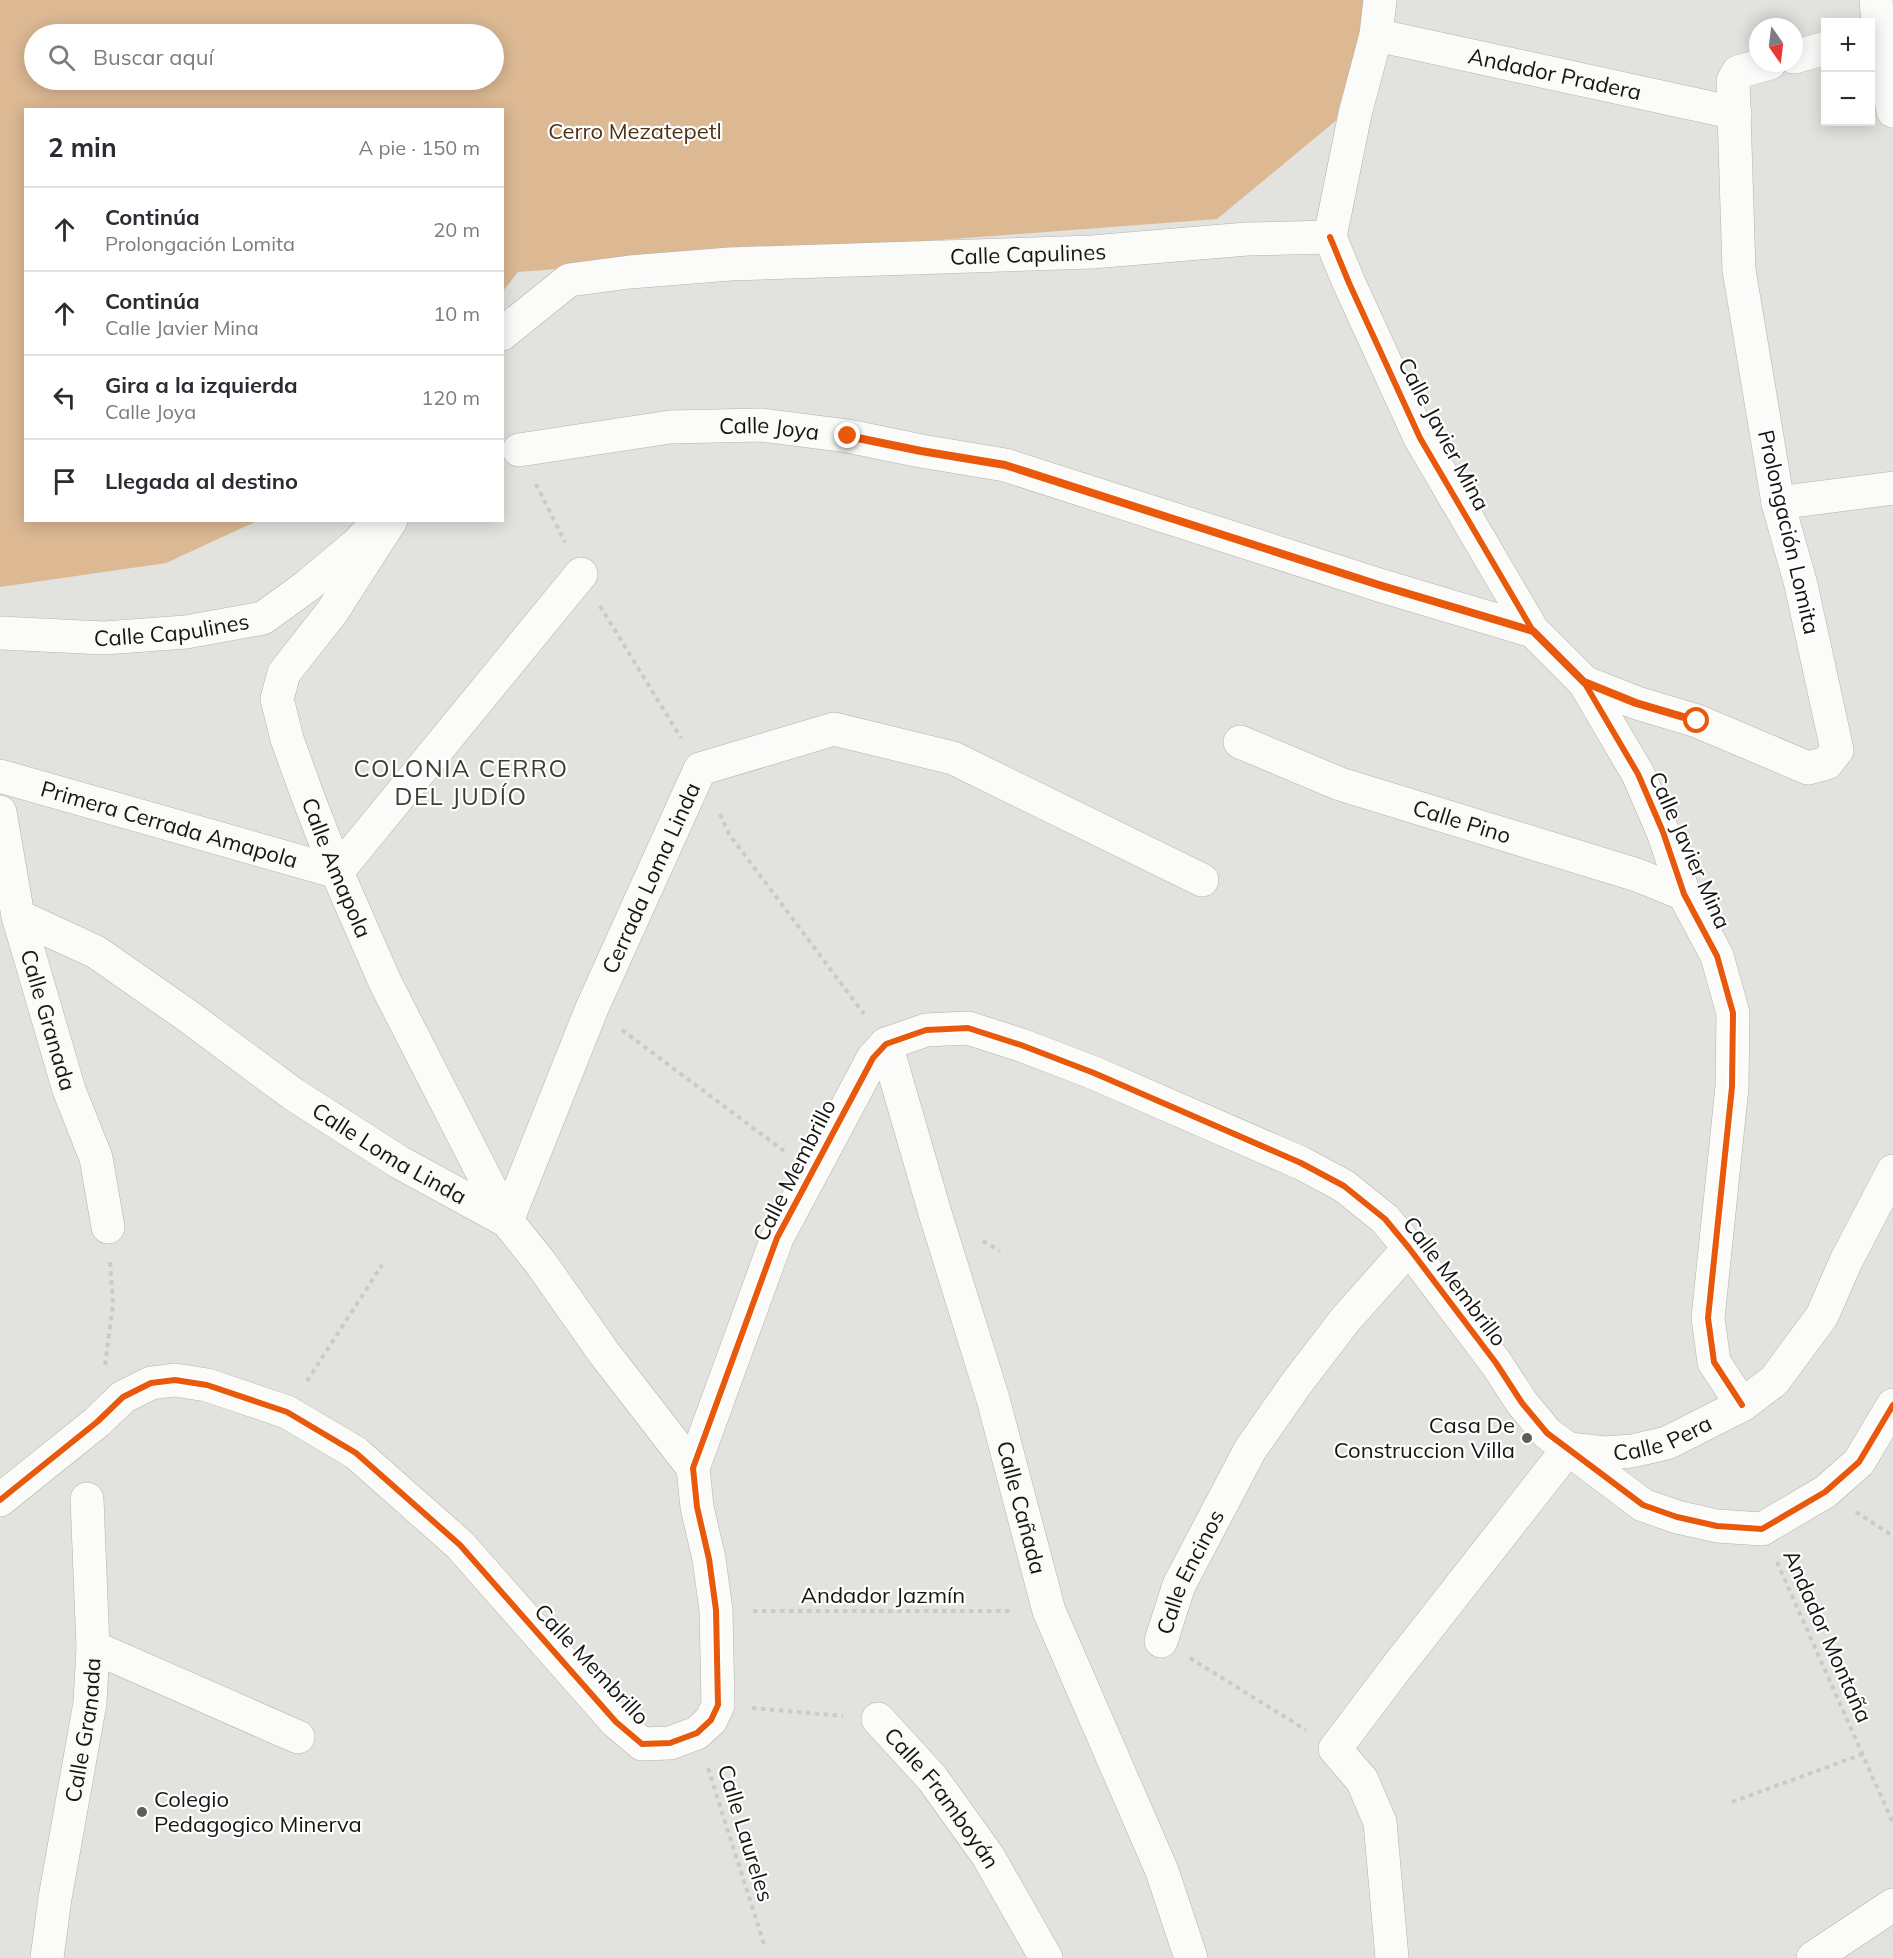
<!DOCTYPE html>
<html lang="es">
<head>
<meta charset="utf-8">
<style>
	:root { --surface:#fff; --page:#f7f7f7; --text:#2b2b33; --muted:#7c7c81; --line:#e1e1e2 }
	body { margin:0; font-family:Mulish,sans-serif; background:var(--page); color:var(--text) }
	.controls { position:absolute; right:18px; top:18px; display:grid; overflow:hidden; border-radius:0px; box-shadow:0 3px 15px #0003 }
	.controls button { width:54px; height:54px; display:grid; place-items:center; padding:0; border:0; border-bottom:2px solid var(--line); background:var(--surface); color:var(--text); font:30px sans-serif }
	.compass { position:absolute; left:1749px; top:18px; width:54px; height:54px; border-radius:50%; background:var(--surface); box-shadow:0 3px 15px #0003; rotate:166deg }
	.stop { position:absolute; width:18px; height:18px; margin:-14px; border:4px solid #ea580c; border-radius:50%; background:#fff }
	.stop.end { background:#ea580c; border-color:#fff; box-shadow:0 2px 6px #0008 }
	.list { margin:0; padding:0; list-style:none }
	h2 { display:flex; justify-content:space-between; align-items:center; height:78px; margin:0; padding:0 24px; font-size:26px }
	h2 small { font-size:20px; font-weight:400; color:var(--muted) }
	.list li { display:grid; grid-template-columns:39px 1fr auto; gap:18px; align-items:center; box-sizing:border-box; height:84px; padding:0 24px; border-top:2px solid var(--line) }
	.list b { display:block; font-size:22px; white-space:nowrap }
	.list p { margin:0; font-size:20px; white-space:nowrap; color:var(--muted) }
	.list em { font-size:20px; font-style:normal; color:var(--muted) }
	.icon { flex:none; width:33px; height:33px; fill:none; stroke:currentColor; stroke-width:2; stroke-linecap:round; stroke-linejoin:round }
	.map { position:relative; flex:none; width:1893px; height:1958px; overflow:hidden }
	.search { position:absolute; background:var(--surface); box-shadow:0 3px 15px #0003; left:24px; top:24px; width:480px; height:66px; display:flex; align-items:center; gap:15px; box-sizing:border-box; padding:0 21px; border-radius:33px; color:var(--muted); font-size:22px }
	.panel { position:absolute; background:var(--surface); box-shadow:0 3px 15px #0003; left:24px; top:108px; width:480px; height:414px; border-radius:0px }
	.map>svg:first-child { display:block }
	.forest { fill:#dcb893; fill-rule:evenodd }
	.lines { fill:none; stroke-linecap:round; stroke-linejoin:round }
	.minor-casing { stroke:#b2b3af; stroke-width:34 }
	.path { stroke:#cacaca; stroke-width:4; stroke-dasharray:4.5 4.5; stroke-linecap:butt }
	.minor { stroke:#fbfbfa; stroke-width:33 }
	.cycleway-casing { stroke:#fff; stroke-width:10 }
	.cycleway { stroke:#e8590c; stroke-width:6 }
	.route { stroke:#ea580c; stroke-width:8 }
	.poi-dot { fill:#5d5d5a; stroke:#fff; stroke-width:2 }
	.labels { text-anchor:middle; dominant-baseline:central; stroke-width:4.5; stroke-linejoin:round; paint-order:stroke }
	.street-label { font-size:22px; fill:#161613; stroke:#fff }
	.park-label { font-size:22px; fill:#4e3217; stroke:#fff }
	.poi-label { font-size:22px; fill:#161613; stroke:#fff; text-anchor:end }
	.neighbourhood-label { font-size:24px; letter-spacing:1.5px; fill:#3c3d36; stroke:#fff }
</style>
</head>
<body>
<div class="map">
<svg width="1893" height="1958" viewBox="0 0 1893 1958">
	<rect width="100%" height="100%" fill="#e2e2de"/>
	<path class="forest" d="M0,0H1368L1356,104L1217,219L518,272L503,291L502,110H26V520L257,521L166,563L0,587ZM34,34H494V80H34Z"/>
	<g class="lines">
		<g class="minor-casing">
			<g id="minor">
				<polyline points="1876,0 1879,34 1893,111"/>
				<path id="s1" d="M1376,35L1735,113"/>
				<polyline points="1794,57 1826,48"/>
				<polyline points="1330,237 1349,283 1420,438 1533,631 1584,682 1638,774 1663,832 1684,894 1717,956 1733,1013 1732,1087 1708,1318 1714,1362 1742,1405"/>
				<polyline points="1330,237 1355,114 1376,35 1380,0"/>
				<path id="s2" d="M502,334L569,280L630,272L730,264L1092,252L1247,239L1330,237"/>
				<path id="s3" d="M519,450L670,427L762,425L848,436L921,451L1005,465L1379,585L1533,631"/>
				<polyline points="1778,503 1893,488"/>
				<path id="s4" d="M391,520L332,612L284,673L277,699L287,739L308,797L337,872L385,982L507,1221"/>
				<path id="s5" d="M0,633L104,638L186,632L263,618L307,586L356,545L372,528"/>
				<polyline points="1584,682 1637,703 1697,721 1808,768 1827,763 1837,750 1801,585 1778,503 1739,270 1733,81 1738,72 1770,63"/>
				<path id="s6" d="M1240,742L1340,784L1637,875L1684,894"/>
				<path id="s7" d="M0,776L337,872L581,574"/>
				<path id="s8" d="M0,812L18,916L69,1090L96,1158L108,1227"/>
				<path id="s9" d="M18,916L96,952L185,1014L293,1094L399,1162L507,1221L540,1262L604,1353L693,1468"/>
				<path id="s10" d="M886,1044L935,1213L993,1399L1049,1611L1162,1871L1191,1958"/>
				<path id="s11" d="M507,1221L592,1008L700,769L834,729L953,758L1202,880"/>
				<polyline points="0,1500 97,1422 123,1397 151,1383 175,1380 207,1385 287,1412 356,1453 460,1545 616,1722 642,1744 670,1743 697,1733 711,1720 718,1705 716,1610 709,1559 697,1507 693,1468 777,1238 873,1058 886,1044 926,1030 968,1028 1021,1045 1094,1073 1301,1163 1344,1186 1385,1219 1409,1248 1496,1363 1522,1403 1547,1433 1643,1505 1677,1517 1717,1526 1762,1529 1825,1492 1859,1462 1893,1405"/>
				<path id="s12" d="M1161,1641L1179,1585L1250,1450L1296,1384L1345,1320L1409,1248"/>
				<polyline points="93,1647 298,1737"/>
				<path id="s13" d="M878,1719L932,1778L988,1856L1046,1958"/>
				<path id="s14" d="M47,1958L55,1898L90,1703L93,1647L87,1499"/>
				<path id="s15" d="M1392,1958L1380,1822L1362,1780L1335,1749L1397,1667L1568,1449L1606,1453L1632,1451L1667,1443L1742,1405L1774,1381L1822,1316L1846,1261L1893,1171"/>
				<polyline points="1813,1958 1893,1905"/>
			</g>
		</g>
		<g class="path">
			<polyline points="536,484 565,542"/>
			<polyline points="600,606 681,738"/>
			<polyline points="720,814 729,834 864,1014"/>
			<polyline points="622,1030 784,1151"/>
			<polyline points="983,1241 1000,1251"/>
			<polyline points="105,1365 113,1304 110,1262"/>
			<polyline points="307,1381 382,1265"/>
			<polyline points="1856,1512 1893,1536"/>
			<polyline points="1777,1562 1893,1823"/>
			<polyline points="753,1611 1013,1611"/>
			<polyline points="1190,1658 1306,1730"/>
			<polyline points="752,1708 843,1716"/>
			<polyline points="708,1768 764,1944"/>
			<polyline points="1732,1802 1863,1754"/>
		</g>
		<use href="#minor" class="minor"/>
		<g class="cycleway-casing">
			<g id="cycleway">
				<polyline points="1330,237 1349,283 1420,438 1533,631 1584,682 1638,774 1663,832 1684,894 1717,956 1733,1013 1732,1087 1708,1318 1714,1362 1742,1405"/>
				<polyline points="0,1500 97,1422 123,1397 151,1383 175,1380 207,1385 287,1412 356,1453 460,1545 616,1722 642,1744 670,1743 697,1733 711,1720 718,1705 716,1610 709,1559 697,1507 693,1468 777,1238 873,1058 886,1044 926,1030 968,1028 1021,1045 1094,1073 1301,1163 1344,1186 1385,1219 1409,1248 1496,1363 1522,1403 1547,1433 1643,1505 1677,1517 1717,1526 1762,1529 1825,1492 1859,1462 1893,1405"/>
			</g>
		</g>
		<use href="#cycleway" class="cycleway"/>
	</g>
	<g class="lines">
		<polyline class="route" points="848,436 921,451 1005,465 1379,585 1533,631 1584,682 1636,703 1697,721"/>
	</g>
	<g class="poi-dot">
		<circle cx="1527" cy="1438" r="6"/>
		<circle cx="142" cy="1812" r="6"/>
	</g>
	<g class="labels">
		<g class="street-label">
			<text stroke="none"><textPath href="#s1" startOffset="183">Andador Pradera</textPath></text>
			<text stroke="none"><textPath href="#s2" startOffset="546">Calle Capulines</textPath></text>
			<text stroke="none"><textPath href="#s3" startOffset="252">Calle Joya</textPath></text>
			<text transform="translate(1444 434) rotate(62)">Calle Javier Mina</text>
			<text transform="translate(1789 532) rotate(77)">Prolongación Lomita</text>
			<text stroke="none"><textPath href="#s5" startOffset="172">Calle Capulines</textPath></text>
			<text stroke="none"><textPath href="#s6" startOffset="236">Calle Pino</textPath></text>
			<text stroke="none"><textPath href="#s7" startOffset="176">Primera Cerrada Amapola</textPath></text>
			<text transform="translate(1690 850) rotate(66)">Calle Javier Mina</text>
			<text stroke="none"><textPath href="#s4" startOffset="393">Calle Amapola</textPath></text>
			<text stroke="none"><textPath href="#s11" startOffset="372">Cerrada Loma Linda</textPath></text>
			<text stroke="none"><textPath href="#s8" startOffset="214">Calle Granada</textPath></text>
			<text stroke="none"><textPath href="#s9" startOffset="442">Calle Loma Linda</textPath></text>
			<text transform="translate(794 1170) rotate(-63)">Calle Membrillo</text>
			<text transform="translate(1455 1281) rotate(53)">Calle Membrillo</text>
			<text stroke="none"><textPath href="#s15" startOffset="700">Calle Pera</textPath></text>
			<text stroke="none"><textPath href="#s10" startOffset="483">Calle Cañada</textPath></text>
			<text stroke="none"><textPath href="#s12" startOffset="75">Calle Encinos</textPath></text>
			<text x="883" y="1595">Andador Jazmín</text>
			<text transform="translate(1828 1636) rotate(66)">Andador Montaña</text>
			<text transform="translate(592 1664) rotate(47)">Calle Membrillo</text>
			<text stroke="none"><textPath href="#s14" startOffset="231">Calle Granada</textPath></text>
			<text stroke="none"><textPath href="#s13" startOffset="102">Calle Framboyán</textPath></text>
			<text transform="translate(746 1833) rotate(73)">Calle Laureles</text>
		</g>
		<g class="park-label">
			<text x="635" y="131">Cerro Mezatepetl</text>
		</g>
		<g class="poi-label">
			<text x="1515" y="1425">Casa De<tspan x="1515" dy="25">Construccion Villa</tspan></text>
			<text x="154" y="1799" text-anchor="start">Colegio<tspan x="154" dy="25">Pedagogico Minerva</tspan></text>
		</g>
		<g class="neighbourhood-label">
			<text x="461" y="768">COLONIA CERRO<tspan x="461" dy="28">DEL JUDÍO</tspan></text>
		</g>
	</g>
</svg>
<div class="controls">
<button>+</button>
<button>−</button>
</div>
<svg class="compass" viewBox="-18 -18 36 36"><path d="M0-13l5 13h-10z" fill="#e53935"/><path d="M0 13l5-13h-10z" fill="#7c7c81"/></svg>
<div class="stop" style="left:1697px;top:721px"></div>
<div class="stop end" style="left:848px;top:436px"></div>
<div class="search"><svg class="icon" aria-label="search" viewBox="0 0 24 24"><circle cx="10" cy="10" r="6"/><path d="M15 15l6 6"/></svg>Buscar aquí</div>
<section class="panel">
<h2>2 min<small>A pie · 150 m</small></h2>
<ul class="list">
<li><svg class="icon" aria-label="ahead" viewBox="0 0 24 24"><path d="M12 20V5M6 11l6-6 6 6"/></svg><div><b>Continúa</b><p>Prolongación Lomita</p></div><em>20 m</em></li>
<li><svg class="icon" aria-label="ahead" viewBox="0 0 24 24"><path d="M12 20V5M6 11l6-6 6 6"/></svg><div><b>Continúa</b><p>Calle Javier Mina</p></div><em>10 m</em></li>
<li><svg class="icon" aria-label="left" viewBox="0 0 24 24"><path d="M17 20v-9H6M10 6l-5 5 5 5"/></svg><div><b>Gira a la izquierda</b><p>Calle Joya</p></div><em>120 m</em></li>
<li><svg class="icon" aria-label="arrive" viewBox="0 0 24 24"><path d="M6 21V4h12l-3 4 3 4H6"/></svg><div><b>Llegada al destino</b></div></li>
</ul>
</section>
</div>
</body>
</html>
